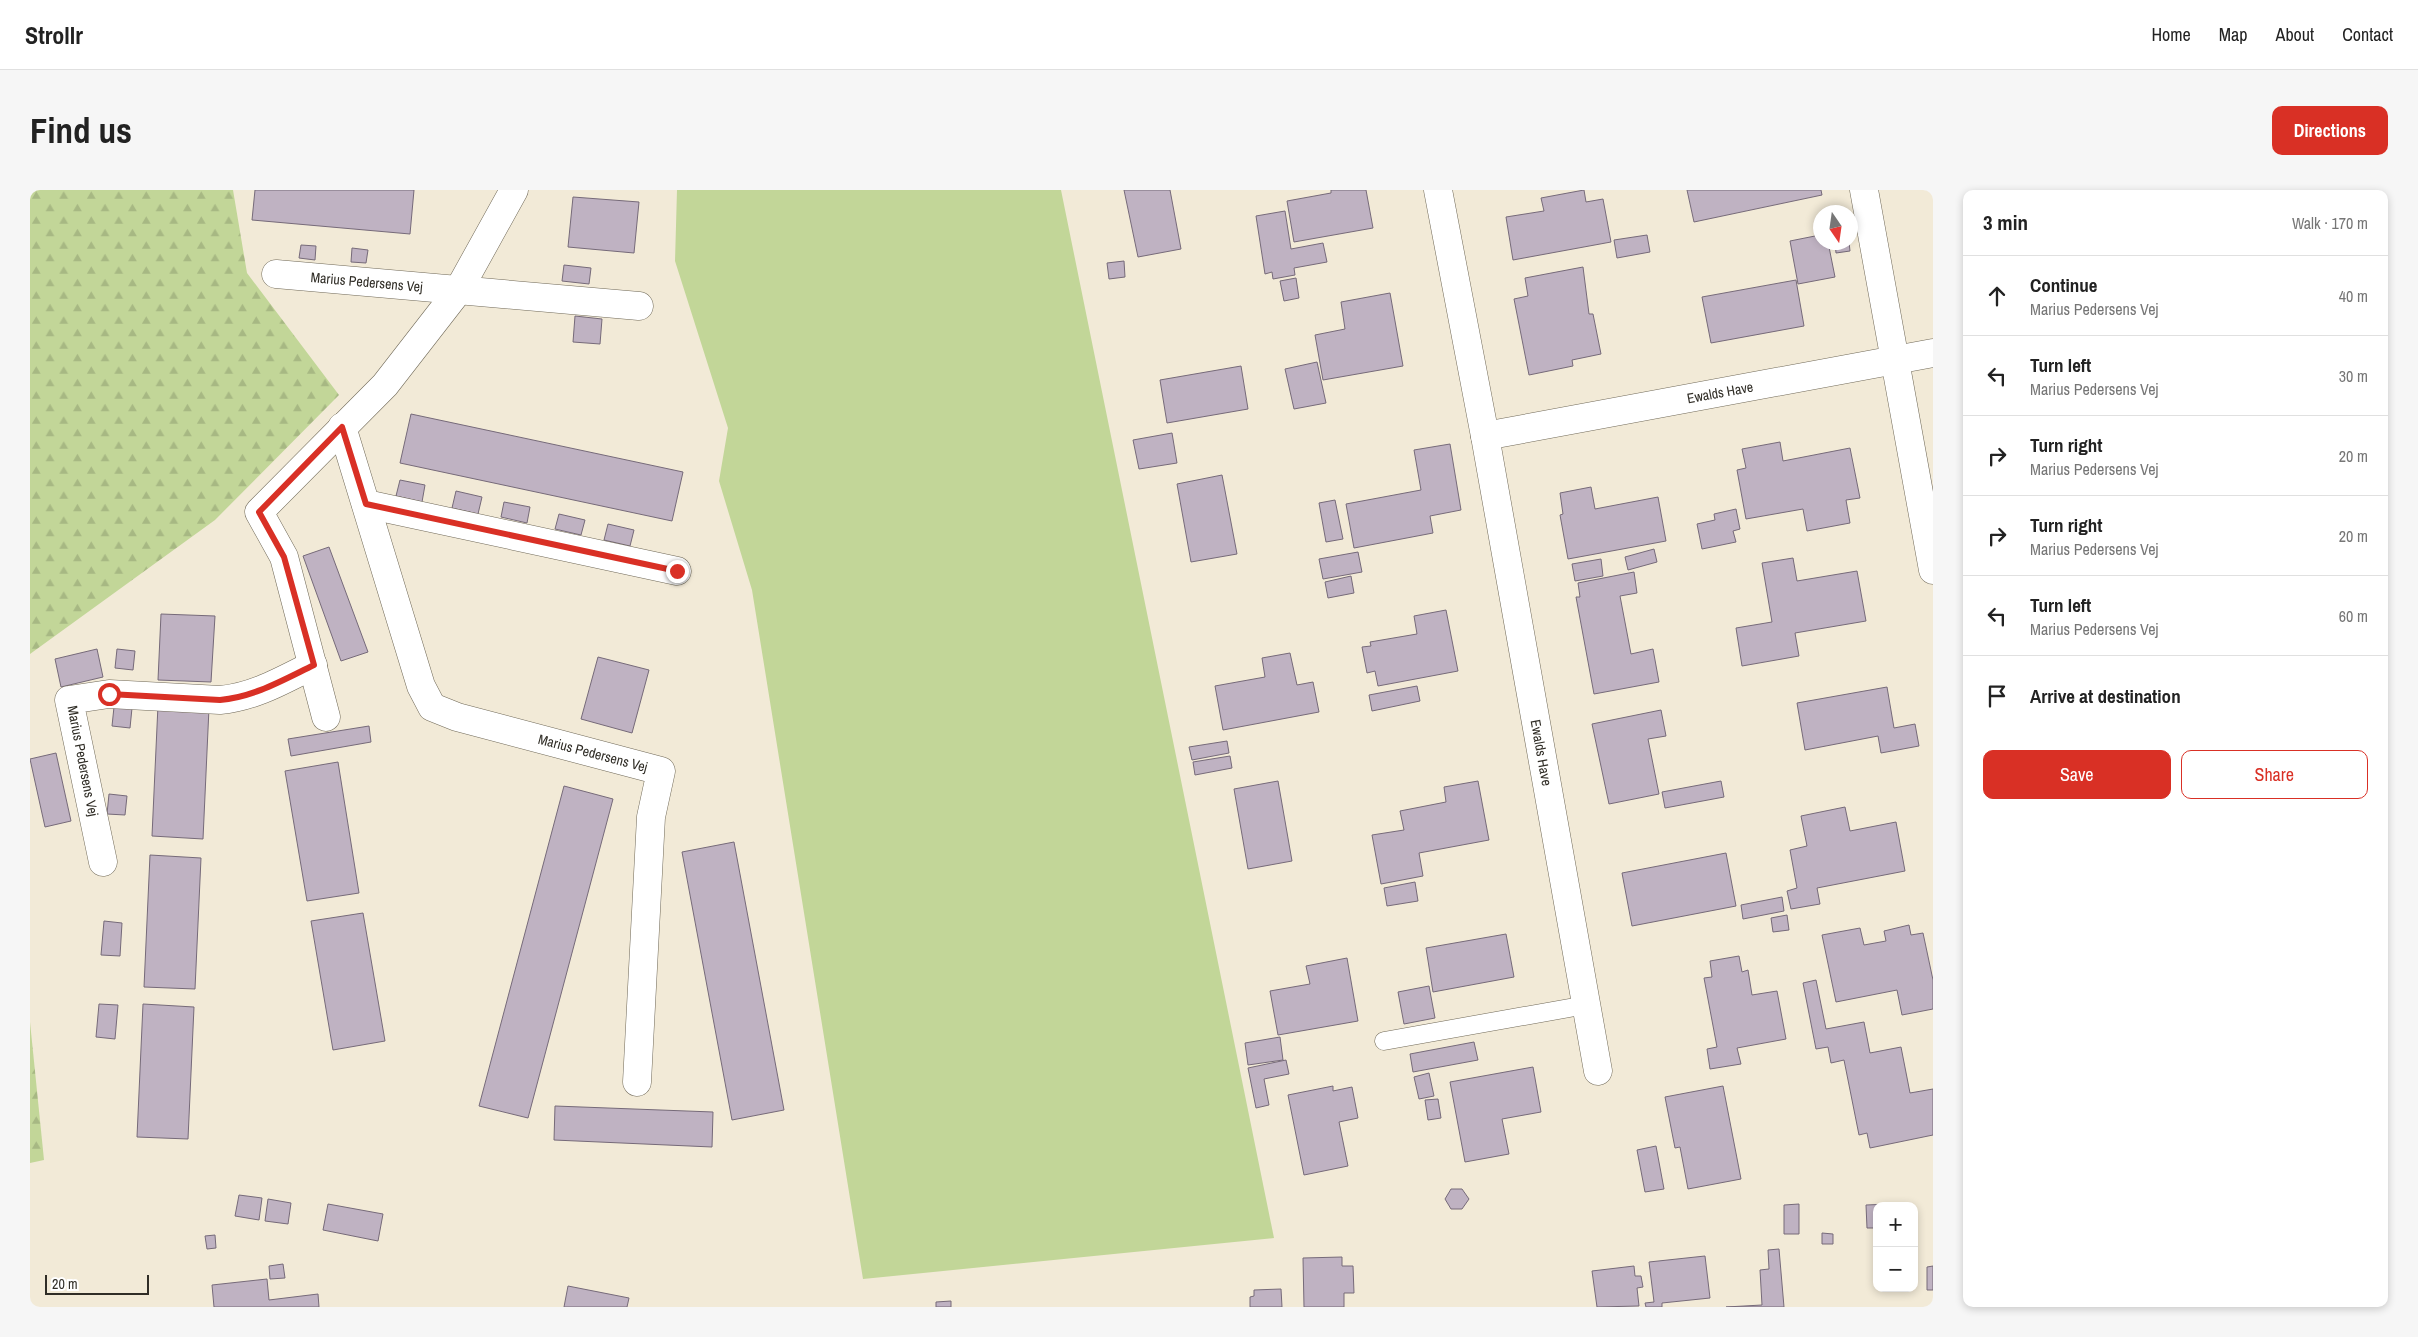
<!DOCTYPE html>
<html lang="en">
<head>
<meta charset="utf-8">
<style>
	:root { --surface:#fff; --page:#f6f6f6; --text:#222; --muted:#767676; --line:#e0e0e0; --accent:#d93025 }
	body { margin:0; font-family:"Archivo Narrow",sans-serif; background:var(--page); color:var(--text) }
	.controls { position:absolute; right:15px; bottom:15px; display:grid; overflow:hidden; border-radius:10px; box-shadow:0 2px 8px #0003 }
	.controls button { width:45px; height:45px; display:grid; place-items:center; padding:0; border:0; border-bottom:1px solid var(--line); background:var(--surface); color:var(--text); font:25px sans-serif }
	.compass { position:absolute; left:1783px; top:15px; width:45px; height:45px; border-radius:50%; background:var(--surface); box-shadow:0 2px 8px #0003; rotate:167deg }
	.scale { position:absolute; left:15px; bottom:12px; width:104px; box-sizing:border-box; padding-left:5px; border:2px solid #302d26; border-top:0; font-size:14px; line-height:18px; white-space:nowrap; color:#302d26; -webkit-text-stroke:4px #fff; paint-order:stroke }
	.stop { position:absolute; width:15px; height:15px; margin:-11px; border:4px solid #d93025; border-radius:50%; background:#fff }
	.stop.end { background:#d93025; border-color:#fff; box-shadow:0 1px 5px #0008 }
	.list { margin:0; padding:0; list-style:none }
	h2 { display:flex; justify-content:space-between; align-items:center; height:65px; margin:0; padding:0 20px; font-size:21px }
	h2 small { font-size:16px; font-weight:400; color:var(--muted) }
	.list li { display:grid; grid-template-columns:32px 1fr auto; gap:15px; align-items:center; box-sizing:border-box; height:80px; padding:0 20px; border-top:1px solid var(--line) }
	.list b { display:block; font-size:19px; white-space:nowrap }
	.list p { margin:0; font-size:16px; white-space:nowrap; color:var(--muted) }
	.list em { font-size:16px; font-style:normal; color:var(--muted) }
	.actions { display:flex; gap:10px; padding:15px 20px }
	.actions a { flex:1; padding:11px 0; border:1px solid var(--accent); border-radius:10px; text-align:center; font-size:18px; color:var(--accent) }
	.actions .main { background:var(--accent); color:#fff }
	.icon { flex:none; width:28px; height:28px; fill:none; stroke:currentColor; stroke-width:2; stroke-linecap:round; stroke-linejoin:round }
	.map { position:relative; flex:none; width:1903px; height:1117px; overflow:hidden; border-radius:10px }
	header { display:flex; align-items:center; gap:30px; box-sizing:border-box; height:70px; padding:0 25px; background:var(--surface); border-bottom:1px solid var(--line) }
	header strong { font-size:24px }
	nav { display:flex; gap:28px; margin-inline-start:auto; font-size:18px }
	.intro { display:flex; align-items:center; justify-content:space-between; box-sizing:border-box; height:120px; padding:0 30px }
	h1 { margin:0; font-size:35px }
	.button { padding:12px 22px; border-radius:10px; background:var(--accent); color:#fff; font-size:18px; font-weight:700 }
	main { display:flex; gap:30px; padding:0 30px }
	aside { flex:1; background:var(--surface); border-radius:10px; box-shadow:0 2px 8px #0003 }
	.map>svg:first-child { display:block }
	.green { fill:#c2d698 }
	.forest { fill:url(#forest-firs) }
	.building { fill:#bfb2c2; stroke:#766a79 }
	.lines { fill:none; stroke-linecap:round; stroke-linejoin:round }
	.lane-casing { stroke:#706958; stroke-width:19 }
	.street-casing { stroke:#706958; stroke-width:29 }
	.lane { stroke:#fff; stroke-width:18 }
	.street { stroke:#fff; stroke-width:28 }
	.route { stroke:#d93025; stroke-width:6 }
	.labels { text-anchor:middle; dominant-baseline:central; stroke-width:4; stroke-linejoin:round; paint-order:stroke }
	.street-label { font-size:14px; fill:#302d26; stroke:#fff }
</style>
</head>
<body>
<header>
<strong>Strollr</strong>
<nav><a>Home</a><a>Map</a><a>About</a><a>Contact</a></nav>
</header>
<div class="intro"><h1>Find us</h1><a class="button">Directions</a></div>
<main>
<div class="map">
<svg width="1903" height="1117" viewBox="0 0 1903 1117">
	<defs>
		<pattern id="forest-firs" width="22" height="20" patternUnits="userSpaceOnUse" patternTransform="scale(1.25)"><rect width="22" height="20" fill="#c2d698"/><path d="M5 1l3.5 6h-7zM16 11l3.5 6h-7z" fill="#a7b883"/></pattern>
	</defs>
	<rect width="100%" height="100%" fill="#f2ead7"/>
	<polygon class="green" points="647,0 1031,0 1244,1048 833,1089 722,400 689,291 698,238 645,71"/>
	<g class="forest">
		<polygon points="0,0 203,0 217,83 309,205 185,330 0,464"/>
		<polygon points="0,832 14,970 0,973"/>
	</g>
	<g class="building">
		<polygon points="225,0 384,0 380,44 222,30"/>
		<polygon points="1094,0 1140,0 1151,59 1108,67"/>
		<polygon points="1301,0 1336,0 1343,38 1264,52 1257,11 1301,3"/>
		<polygon points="1554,0 1556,12 1573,9 1581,52 1483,70 1476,27 1514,21 1511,8"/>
		<polygon points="1657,0 1791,0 1792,5 1664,32"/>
		<polygon points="543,7 609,12 604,63 538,57"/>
		<polygon points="1255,21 1261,59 1293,53 1297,72 1264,78 1265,85 1243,89 1242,82 1235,84 1226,26"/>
		<polygon points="1617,45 1620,62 1587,68 1584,50"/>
		<polygon points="1790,45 1790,52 1798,52 1805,87 1768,94 1760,51"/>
		<polygon points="1805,52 1819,52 1820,61 1806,63"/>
		<polygon points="271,55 286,56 285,70 269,68"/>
		<polygon points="322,58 338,60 336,73 321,72"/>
		<polygon points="1094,71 1095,87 1079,89 1077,73"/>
		<polygon points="534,75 561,78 559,94 532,91"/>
		<polygon points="1553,77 1559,124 1563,124 1571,164 1542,170 1543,176 1499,185 1484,109 1498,106 1495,88"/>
		<polygon points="1266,88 1269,108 1254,111 1250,91"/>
		<polygon points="1766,90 1774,136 1681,153 1672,107"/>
		<polygon points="1360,103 1373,176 1293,190 1285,145 1315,139 1311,112"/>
		<polygon points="545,126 572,129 570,154 543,152"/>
		<polygon points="1287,172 1296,213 1264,219 1255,179"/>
		<polygon points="1211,176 1218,219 1137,233 1130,190"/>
		<polygon points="381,224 653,282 642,331 370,273"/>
		<polygon points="1142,243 1147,273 1109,279 1103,250"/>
		<polygon points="1750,252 1753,271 1820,258 1830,308 1816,310 1820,333 1777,341 1773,319 1716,329 1707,280 1716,278 1712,259"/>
		<polygon points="1420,254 1431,320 1400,326 1403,343 1324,358 1316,314 1391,300 1384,260"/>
		<polygon points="1192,285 1207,364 1161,372 1147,294"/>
		<polygon points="370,290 395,295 392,312 366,306"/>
		<polygon points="1561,297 1565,319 1628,307 1636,351 1538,369 1530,325 1533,324 1530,303"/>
		<polygon points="426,301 452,307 448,324 422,318"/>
		<polygon points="1305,310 1313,349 1296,352 1289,313"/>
		<polygon points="474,312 500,317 497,333 471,327"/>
		<polygon points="1706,319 1710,339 1703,341 1706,352 1672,359 1667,334 1685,330 1684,324"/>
		<polygon points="529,324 555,330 551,345 525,339"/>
		<polygon points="578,334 604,340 600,356 574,350"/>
		<polygon points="299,357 338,462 311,471 273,366"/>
		<polygon points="1624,359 1627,372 1598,380 1595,367"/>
		<polygon points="1328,362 1332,382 1293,389 1289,369"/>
		<polygon points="1763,368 1767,391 1827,381 1836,431 1765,443 1769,466 1712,476 1706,438 1742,432 1732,373"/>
		<polygon points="1571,369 1573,386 1545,391 1542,374"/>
		<polygon points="1604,382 1607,403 1590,406 1601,464 1623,459 1629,492 1564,504 1546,407 1550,407 1548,393"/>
		<polygon points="1321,386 1324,403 1298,408 1295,392"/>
		<polygon points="1416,420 1428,481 1348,496 1345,481 1337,483 1332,457 1341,456 1340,452 1387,444 1384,426"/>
		<polygon points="131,424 185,426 181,492 128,490"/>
		<polygon points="67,459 73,487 31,497 25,469"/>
		<polygon points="87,459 105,461 103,480 85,478"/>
		<polygon points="1260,463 1267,495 1283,492 1289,522 1193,540 1185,496 1235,487 1232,468"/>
		<polygon points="568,467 619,480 602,543 551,529"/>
		<polygon points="1387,496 1390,511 1342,521 1339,505"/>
		<polygon points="1857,497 1864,538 1885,534 1889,556 1851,563 1848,546 1775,560 1767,513"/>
		<polygon points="128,515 179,518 173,649 122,646"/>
		<polygon points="84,517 102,518 100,538 82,536"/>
		<polygon points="1631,520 1636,546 1618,549 1629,604 1579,614 1562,534"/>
		<polygon points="339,536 341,552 261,566 258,549"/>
		<polygon points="1197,551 1199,563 1162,570 1159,557"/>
		<polygon points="26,563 41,631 15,637 0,569"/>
		<polygon points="1200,566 1202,578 1165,585 1163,572"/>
		<polygon points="308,572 329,703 277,711 255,581"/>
		<polygon points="1248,591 1262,671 1218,679 1204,599"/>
		<polygon points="1448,591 1459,650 1389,663 1393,686 1351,694 1342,645 1374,640 1370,621 1416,612 1414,597"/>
		<polygon points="1691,591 1694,607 1635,618 1632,602"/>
		<polygon points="534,596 583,609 498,928 449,916"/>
		<polygon points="79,604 97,606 95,625 77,624"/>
		<polygon points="1815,617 1820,641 1866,632 1875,681 1787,698 1790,714 1761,719 1757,701 1767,698 1760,660 1777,656 1771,626"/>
		<polygon points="704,652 754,920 702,930 652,662"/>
		<polygon points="1696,663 1706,716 1602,736 1592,683"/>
		<polygon points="120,665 171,668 165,799 114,797"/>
		<polygon points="1385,692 1388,711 1357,716 1354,698"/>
		<polygon points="1752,707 1754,721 1713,729 1711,715"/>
		<polygon points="333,723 355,851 303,860 281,731"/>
		<polygon points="1757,725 1759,740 1743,742 1741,728"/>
		<polygon points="74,731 92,733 90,766 71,765"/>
		<polygon points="1879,735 1881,745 1893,743 1903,790 1903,819 1872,825 1867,800 1806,812 1792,745 1830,738 1834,755 1856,751 1854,741"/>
		<polygon points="1476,744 1484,787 1403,802 1396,758"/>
		<polygon points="1709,766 1712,782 1718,780 1722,805 1747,801 1756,849 1707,858 1711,874 1680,879 1677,859 1687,857 1674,788 1682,787 1680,771"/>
		<polygon points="1317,768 1328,831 1248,845 1240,801 1280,794 1276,776"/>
		<polygon points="1786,790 1796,839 1834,832 1840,863 1871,857 1880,903 1903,899 1903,945 1840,958 1837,943 1829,945 1814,870 1801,873 1798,857 1786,859 1773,793"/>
		<polygon points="1399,796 1405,828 1374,834 1368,802"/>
		<polygon points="69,814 88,815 85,849 66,847"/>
		<polygon points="113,814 164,817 158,949 107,947"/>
		<polygon points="1250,847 1253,870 1218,875 1215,853"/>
		<polygon points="1444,852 1448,870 1383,882 1380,864"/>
		<polygon points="1256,870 1259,884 1234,889 1239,915 1226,918 1218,878"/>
		<polygon points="1503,877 1511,922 1472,929 1479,964 1435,972 1420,892"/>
		<polygon points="1399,883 1404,906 1389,909 1384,887"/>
		<polygon points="1303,896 1303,901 1322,897 1328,928 1309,932 1318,976 1274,985 1258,905"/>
		<polygon points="1693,896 1711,989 1658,999 1650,957 1645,958 1635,907"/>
		<polygon points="1408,909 1411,928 1398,930 1395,910"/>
		<polygon points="525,916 683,922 682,957 524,950"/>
		<polygon points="1626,956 1634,999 1615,1002 1607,960"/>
		<polygon points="1421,999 1432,999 1439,1009 1432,1019 1421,1019 1415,1009"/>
		<polygon points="209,1005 232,1008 229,1030 205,1026"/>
		<polygon points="238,1009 261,1013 258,1034 235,1031"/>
		<polygon points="298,1014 353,1024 348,1051 293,1040"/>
		<polygon points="1769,1014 1769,1044 1754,1044 1754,1015"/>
		<polygon points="1861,1014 1861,1016 1847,1016 1847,1038 1837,1038 1836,1015"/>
		<polygon points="1792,1043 1803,1044 1803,1054 1792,1054"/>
		<polygon points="185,1045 186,1058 177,1059 175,1046"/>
		<polygon points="1749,1059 1754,1117 1696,1117 1732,1115 1730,1080 1739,1079 1738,1060"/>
		<polygon points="1675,1066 1680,1108 1632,1113 1632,1117 1616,1117 1615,1113 1624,1112 1619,1072"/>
		<polygon points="1312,1067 1312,1076 1323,1076 1324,1103 1314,1103 1314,1117 1274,1117 1273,1068"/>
		<polygon points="253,1074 255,1088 240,1089 239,1076"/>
		<polygon points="1604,1076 1605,1086 1611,1086 1613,1097 1607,1098 1609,1116 1567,1117 1562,1081"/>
		<polygon points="1903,1076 1903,1100 1897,1100 1897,1077"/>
		<polygon points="237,1089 239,1110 288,1104 289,1117 184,1117 182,1095"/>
		<polygon points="538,1096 599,1108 597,1117 534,1117"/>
		<polygon points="1251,1099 1252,1117 1220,1117 1220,1107 1224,1106 1224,1100"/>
		<polygon points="921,1111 921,1117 906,1117 906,1112"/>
	</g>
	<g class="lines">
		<g class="lane-casing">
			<polyline id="lane" points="1354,851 1556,815"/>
		</g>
		<g class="street-casing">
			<g id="street">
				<path id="s1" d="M1408,0L1455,246L1568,881"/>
				<polyline points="1834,0 1903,380"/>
				<path id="s2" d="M246,84L609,116"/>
				<path id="s3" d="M312,237L391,496L402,517L427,527L631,581L621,627L607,892"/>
				<path id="s4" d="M1455,246L1903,163"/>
				<polyline points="336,314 647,381"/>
				<polyline points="296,527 254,367 229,322 355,195 428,101 484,0"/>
				<path d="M73,672L39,510L79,504L190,510C224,507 253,490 283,475"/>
			</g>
		</g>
		<use href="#lane" class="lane"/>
		<use href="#street" class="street"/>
	</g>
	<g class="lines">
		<path class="route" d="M79,504L190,510C224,507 253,490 284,475L254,367L229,322L312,237L336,314L647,381"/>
	</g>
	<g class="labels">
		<g class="street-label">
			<text stroke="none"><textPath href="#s2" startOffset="91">Marius Pedersens Vej</textPath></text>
			<text stroke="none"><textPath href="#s4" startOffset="239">Ewalds Have</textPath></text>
			<text stroke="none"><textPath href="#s3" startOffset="462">Marius Pedersens Vej</textPath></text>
			<text stroke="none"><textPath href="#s1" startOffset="572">Ewalds Have</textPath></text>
			<text transform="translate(53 571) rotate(79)">Marius Pedersens Vej</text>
		</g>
	</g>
</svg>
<div class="controls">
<button>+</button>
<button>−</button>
</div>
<svg class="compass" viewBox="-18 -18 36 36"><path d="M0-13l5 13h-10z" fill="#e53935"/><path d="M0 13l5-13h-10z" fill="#767676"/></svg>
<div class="scale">20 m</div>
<div class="stop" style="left:79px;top:504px"></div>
<div class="stop end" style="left:647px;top:381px"></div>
</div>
<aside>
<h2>3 min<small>Walk · 170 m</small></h2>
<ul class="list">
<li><svg class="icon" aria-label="ahead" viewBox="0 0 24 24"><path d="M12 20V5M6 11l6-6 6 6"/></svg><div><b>Continue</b><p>Marius Pedersens Vej</p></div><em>40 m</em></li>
<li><svg class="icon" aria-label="left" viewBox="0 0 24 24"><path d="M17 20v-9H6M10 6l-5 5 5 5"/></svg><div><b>Turn left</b><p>Marius Pedersens Vej</p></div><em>30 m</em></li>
<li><svg class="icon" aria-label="right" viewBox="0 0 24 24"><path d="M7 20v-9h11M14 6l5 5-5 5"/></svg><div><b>Turn right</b><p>Marius Pedersens Vej</p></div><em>20 m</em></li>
<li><svg class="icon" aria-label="right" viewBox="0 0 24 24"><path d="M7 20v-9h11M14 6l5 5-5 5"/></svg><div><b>Turn right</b><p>Marius Pedersens Vej</p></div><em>20 m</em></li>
<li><svg class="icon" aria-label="left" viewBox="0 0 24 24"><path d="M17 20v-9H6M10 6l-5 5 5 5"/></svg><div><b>Turn left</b><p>Marius Pedersens Vej</p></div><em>60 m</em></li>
<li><svg class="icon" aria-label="arrive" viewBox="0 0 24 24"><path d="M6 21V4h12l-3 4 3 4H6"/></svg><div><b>Arrive at destination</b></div></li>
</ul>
<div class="actions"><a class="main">Save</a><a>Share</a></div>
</aside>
</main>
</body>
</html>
